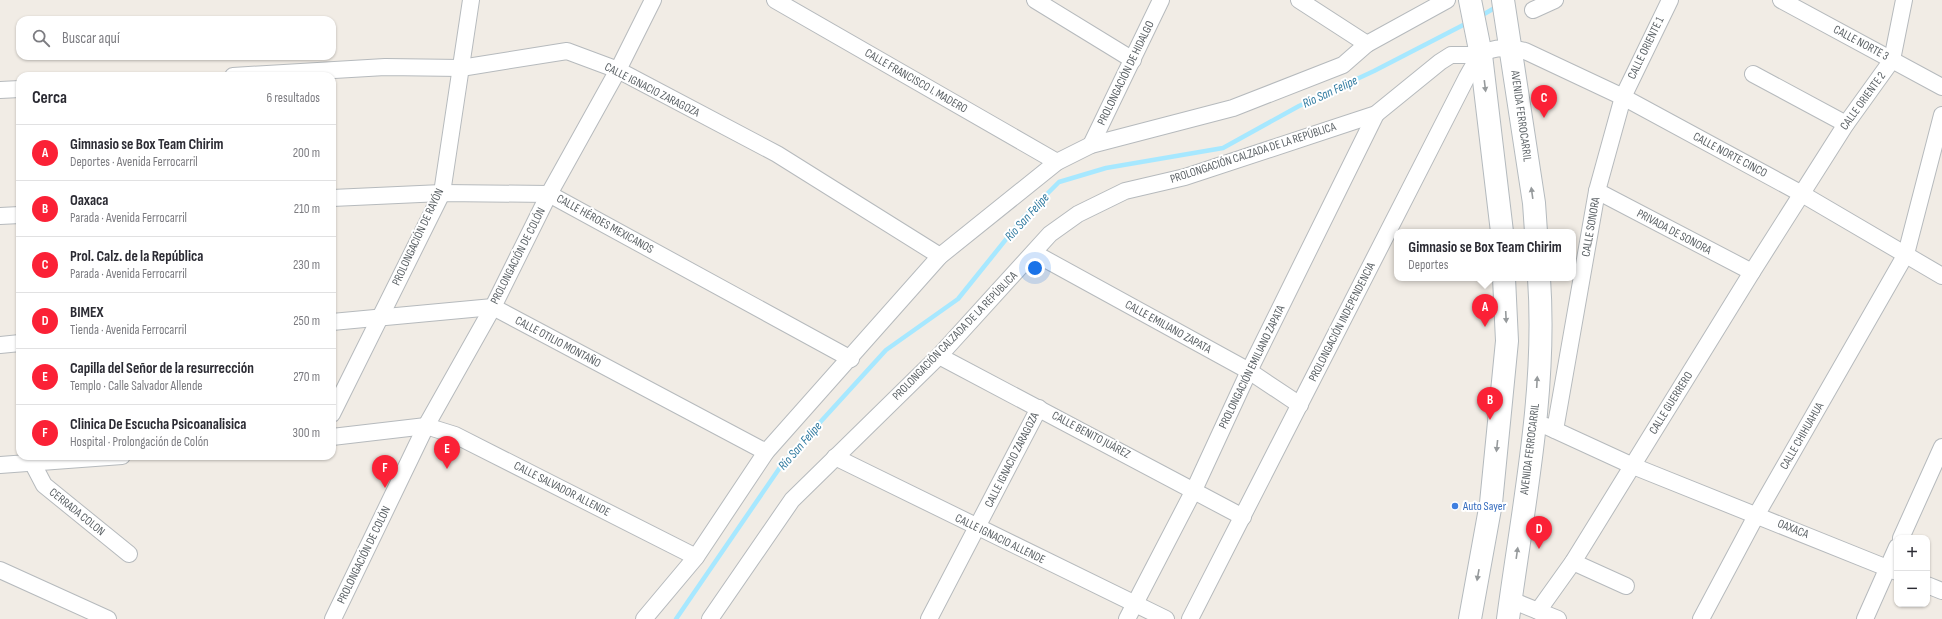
<!DOCTYPE html>
<html lang="es">
<head>
<meta charset="utf-8">
<style>
	:root { --surface:#fff; --page:#f7f7f7; --text:#2b2b33; --muted:#7c7c81; --line:#e1e1e2; --accent:#fb2136 }
	body { margin:0; font-family:"Sofia Sans Condensed",sans-serif; background:var(--page); color:var(--text) }
	.controls { position:absolute; right:12px; bottom:12px; display:grid; overflow:hidden; border-radius:8px; box-shadow:0 1px 3px #0004 }
	.controls button { width:36px; height:36px; display:grid; place-items:center; padding:0; border:0; border-bottom:1px solid var(--line); background:var(--surface); color:var(--text); font:20px sans-serif }
	.you { position:absolute; left:1035px; top:268px; width:14px; height:14px; margin:-10px; border:3px solid #fff; border-radius:50%; background:#1a73e8; box-shadow:0 0 0 6px #1a73e833 }
	.badge { display:grid; place-items:center; width:26px; height:26px; border-radius:50%; background:var(--accent); color:#fff; font-size:13px; font-weight:700 }
	.pin { position:absolute; translate:-50% -33px; filter:drop-shadow(0 1px 2px #0008) }
	.pin::after { content:''; position:absolute; top:21px; width:14px; height:12px; background:inherit; clip-path:polygon(0 0,100% 0,50% 100%) }
	.popup { position:absolute; left:1394px; top:229px; width:182px; height:52px; box-sizing:border-box; display:grid; place-content:center; border-radius:8px; background:var(--surface); filter:drop-shadow(0 1px 3px #0005); font-size:13px; white-space:nowrap; color:var(--muted) }
	.popup b { font-size:15px; color:var(--text) }
	.popup::after { content:''; position:absolute; left:50%; top:100%; margin-left:-8px; border:8px solid transparent; border-top-color:var(--surface) }
	.list { margin:0; padding:0; list-style:none }
	h2 { display:flex; justify-content:space-between; align-items:center; height:52px; margin:0; padding:0 16px; font-size:17px }
	h2 small { font-size:13px; font-weight:400; color:var(--muted) }
	.list li { display:grid; grid-template-columns:26px 1fr auto; gap:12px; align-items:center; box-sizing:border-box; height:56px; padding:0 16px; border-top:1px solid var(--line) }
	.list b { display:block; font-size:15px; white-space:nowrap }
	.list p { margin:0; font-size:13px; white-space:nowrap; color:var(--muted) }
	.list em { font-size:13px; font-style:normal; color:var(--muted) }
	.icon { flex:none; width:22px; height:22px; fill:none; stroke:currentColor; stroke-width:2; stroke-linecap:round; stroke-linejoin:round }
	.map { position:relative; flex:none; width:1942px; height:619px; overflow:hidden }
	.search { position:absolute; background:var(--surface); box-shadow:0 1px 3px #0004; left:16px; top:16px; width:320px; height:44px; display:flex; align-items:center; gap:10px; box-sizing:border-box; padding:0 14px; border-radius:12px; color:var(--muted); font-size:15px }
	.panel { position:absolute; background:var(--surface); box-shadow:0 1px 3px #0004; left:16px; top:72px; width:320px; height:388px; border-radius:12px }
	.map>svg:first-child { display:block }
	.lines { fill:none; stroke-linecap:round; stroke-linejoin:round }
	.stream { stroke:#a7e8ff; stroke-width:4.5 }
	.minor-casing { stroke:#b6babd; stroke-width:18 }
	.secondary-casing { stroke:#b4babe; stroke-width:24 }
	.minor { stroke:#fff; stroke-width:16 }
	.secondary { stroke:#fff; stroke-width:22 }
	.oneway { fill:#969a9c }
	.shop-dot { fill:#3f7fe0; stroke:#fff; stroke-width:1.5 }
	.labels { text-anchor:middle; dominant-baseline:central; stroke-width:4; stroke-linejoin:round; paint-order:stroke }
	.street-label { font-size:12px; fill:#5d6367; stroke:#fff }
	.shop-label { font-size:12px; fill:#366cbe; stroke:#fff; text-anchor:start }
	.water-label { font-size:13px; font-style:italic; fill:#317ba0; stroke:#fff }
</style>
</head>
<body>
<div class="map">
<svg width="1942" height="619" viewBox="0 0 1942 619">
	<rect width="100%" height="100%" fill="#f1ece5"/>
	<g class="lines">
		<g class="stream">
			<polyline points="1479,17 1498,6"/>
			<polyline points="676,619 783,463 886,350 958,299 1024,217 1059,182 1106,168 1223,148 1299,106 1374,71 1469,22"/>
		</g>
		<g class="minor-casing">
			<g id="minor">
				<polyline points="775,0 1057,162"/>
				<polyline points="1035,0 1133,60"/>
				<polyline points="1299,0 1367,44"/>
				<polyline points="1781,0 1942,87"/>
				<polyline points="1533,10 1555,0"/>
				<polyline points="1753,74 1846,124"/>
				<polyline points="233,76 385,67 461,68 567,51 618,70 777,154 940,256"/>
				<polyline points="0,90 20,89"/>
				<polyline points="1091,145 1161,0"/>
				<polyline points="1597,191 1752,272"/>
				<polyline points="332,198 442,193 549,194 851,359"/>
				<polyline points="0,216 20,215"/>
				<polyline points="1034,253 1249,371 1300,405"/>
				<polyline points="332,322 493,307 766,452"/>
				<polyline points="0,345 20,343"/>
				<polyline points="939,356 1243,517"/>
				<polyline points="332,414 442,193 471,0"/>
				<polyline points="1546,426 1633,466 1897,572"/>
				<polyline points="1555,430 1597,191 1623,97 1670,0"/>
				<polyline points="332,437 426,426 455,435 696,557"/>
				<polyline points="835,457 1166,619"/>
				<polyline points="33,464 44,485 129,554"/>
				<polyline points="0,465 122,456"/>
				<polyline points="1901,538 1942,447"/>
				<polyline points="1573,562 1626,586"/>
				<polyline points="0,570 108,619"/>
				<polyline points="1927,585 1942,591"/>
				<polyline points="1511,600 1558,619"/>
				<polyline points="1538,611 1573,562 1752,272 1846,124 1892,60 1904,0"/>
				<polyline points="333,619 426,426 493,307 549,194 618,70 653,0"/>
				<polyline points="644,619 696,557 766,452 940,256 1057,162 1091,145 1233,108 1343,65 1367,44 1447,0"/>
				<polyline points="710,619 792,500 939,356 1050,234 1078,214 1125,191 1185,177 1376,114 1440,62 1451,55 1481,55"/>
				<polyline points="929,619 1039,408"/>
				<polyline points="1127,619 1194,490 1249,371 1376,114"/>
				<path d="M1190,619L1467,77C1471,70 1476,60 1481,55C1493,45 1512,48 1525,51L1623,97L1802,194L1942,276"/>
				<polyline points="1701,619 1757,514 1906,254 1942,115"/>
				<polyline points="1865,619 1897,547"/>
			</g>
		</g>
		<g class="secondary-casing">
			<g id="secondary">
				<polyline points="1470,0 1481,55 1502,232"/>
				<polyline points="1503,0 1534,203 1536,232"/>
				<polyline points="1470,619 1491,503 1507,341 1504,278"/>
				<path d="M1508,619C1523,506 1547,392 1539,278"/>
			</g>
		</g>
		<use href="#minor" class="minor"/>
		<use href="#secondary" class="secondary"/>
	</g>
	<defs><path id="oneway-solid" d="M-6-.8H1V-3.2L6.5 0L1 3.2V.8H-6Z"/></defs>
	<g class="oneway">
		<use href="#oneway-solid" transform="translate(1485 86) rotate(83)"/>
		<use href="#oneway-solid" transform="translate(1532 193) rotate(-98)"/>
		<use href="#oneway-solid" transform="translate(1506 317) rotate(87)"/>
		<use href="#oneway-solid" transform="translate(1537 382) rotate(-87)"/>
		<use href="#oneway-solid" transform="translate(1497 446) rotate(96)"/>
		<use href="#oneway-solid" transform="translate(1517 553) rotate(-82)"/>
		<use href="#oneway-solid" transform="translate(1478 575) rotate(100)"/>
	</g>
	<circle class="shop-dot" cx="1455" cy="506" r="4"/>
	<g class="labels">
		<g class="street-label">
			<text transform="translate(1861 43) rotate(28)">CALLE NORTE 3</text>
			<text transform="translate(1646 48) rotate(-64)">CALLE ORIENTE 1</text>
			<text transform="translate(1126 73) rotate(-64)">PROLONGACIÓN DE HIDALGO</text>
			<text transform="translate(916 81) rotate(30)">CALLE FRANCISCO I. MADERO</text>
			<text transform="translate(652 90) rotate(27)">CALLE IGNACIO ZARAGOZA</text>
			<text transform="translate(1863 101) rotate(-54)">CALLE ORIENTE 2</text>
			<text transform="translate(1521 116) rotate(82)">AVENIDA FERROCARRIL</text>
			<text transform="translate(1253 153) rotate(-18)">PROLONGACIÓN CALZADA DE LA REPÚBLICA</text>
			<text transform="translate(1730 155) rotate(28)">CALLE NORTE CINCO</text>
			<text transform="translate(605 224) rotate(29)">CALLE HÉROES MEXICANOS</text>
			<text transform="translate(1591 227) rotate(-80)">CALLE SONORA</text>
			<text transform="translate(1674 232) rotate(28)">PRIVADA DE SONORA</text>
			<text transform="translate(418 237) rotate(-65)">PROLONGACIÓN DE RAYÓN</text>
			<text transform="translate(518 256) rotate(-63)">PROLONGACIÓN DE COLÓN</text>
			<text transform="translate(1342 322) rotate(-63)">PROLONGACIÓN INDEPENDENCIA</text>
			<text transform="translate(1168 327) rotate(29)">CALLE EMILIANO ZAPATA</text>
			<text transform="translate(955 336) rotate(-46)">PROLONGACIÓN CALZADA DE LA REPÚBLICA</text>
			<text transform="translate(558 342) rotate(28)">CALLE OTILIO MONTAÑO</text>
			<text transform="translate(1252 367) rotate(-64)">PROLONGACIÓN EMILIANO ZAPATA</text>
			<text transform="translate(1671 403) rotate(-58)">CALLE GUERRERO</text>
			<text transform="translate(1091 435) rotate(28)">CALLE BENITO JUÁREZ</text>
			<text transform="translate(1802 436) rotate(-60)">CALLE CHIHUAHUA</text>
			<text transform="translate(1530 449) rotate(-83)">AVENIDA FERROCARRIL</text>
			<text transform="translate(1012 460) rotate(-63)">CALLE IGNACIO ZARAGOZA</text>
			<text transform="translate(562 489) rotate(27)">CALLE SALVADOR ALLENDE</text>
			<text transform="translate(77 512) rotate(39)">CERRADA COLON</text>
			<text transform="translate(1793 529) rotate(22)">OAXACA</text>
			<text transform="translate(1000 539) rotate(26)">CALLE IGNACIO ALLENDE</text>
			<text transform="translate(364 555) rotate(-64)">PROLONGACIÓN DE COLÓN</text>
		</g>
		<g class="shop-label">
			<text x="1463" y="506">Auto Sayer</text>
		</g>
		<g class="water-label">
			<text transform="translate(1330 92) rotate(-25)">Río San Felipe</text>
			<text transform="translate(1027 217) rotate(-48)">Río San Felipe</text>
			<text transform="translate(800 446) rotate(-49)">Río San Felipe</text>
		</g>
	</g>
</svg>
<div class="controls">
<button>+</button>
<button>−</button>
</div>
<div class="you"></div>
<div class="pin badge" style="left:1485px;top:327px">A</div>
<div class="popup"><b>Gimnasio se Box Team Chirim</b>Deportes</div>
<div class="pin badge" style="left:1490px;top:420px">B</div>
<div class="pin badge" style="left:1544px;top:118px">C</div>
<div class="pin badge" style="left:1539px;top:549px">D</div>
<div class="pin badge" style="left:447px;top:469px">E</div>
<div class="pin badge" style="left:385px;top:488px">F</div>
<div class="search"><svg class="icon" aria-label="search" viewBox="0 0 24 24"><circle cx="10" cy="10" r="6"/><path d="M15 15l6 6"/></svg>Buscar aquí</div>
<section class="panel">
<h2>Cerca<small>6 resultados</small></h2>
<ul class="list">
<li><span class="badge">A</span><div><b>Gimnasio se Box Team Chirim</b><p>Deportes · Avenida Ferrocarril</p></div><em>200 m</em></li>
<li><span class="badge">B</span><div><b>Oaxaca</b><p>Parada · Avenida Ferrocarril</p></div><em>210 m</em></li>
<li><span class="badge">C</span><div><b>Prol. Calz. de la República</b><p>Parada · Avenida Ferrocarril</p></div><em>230 m</em></li>
<li><span class="badge">D</span><div><b>BIMEX</b><p>Tienda · Avenida Ferrocarril</p></div><em>250 m</em></li>
<li><span class="badge">E</span><div><b>Capilla del Señor de la resurrección</b><p>Templo · Calle Salvador Allende</p></div><em>270 m</em></li>
<li><span class="badge">F</span><div><b>Clinica De Escucha Psicoanalisica</b><p>Hospital · Prolongación de Colón</p></div><em>300 m</em></li>
</ul>
</section>
</div>
</body>
</html>
